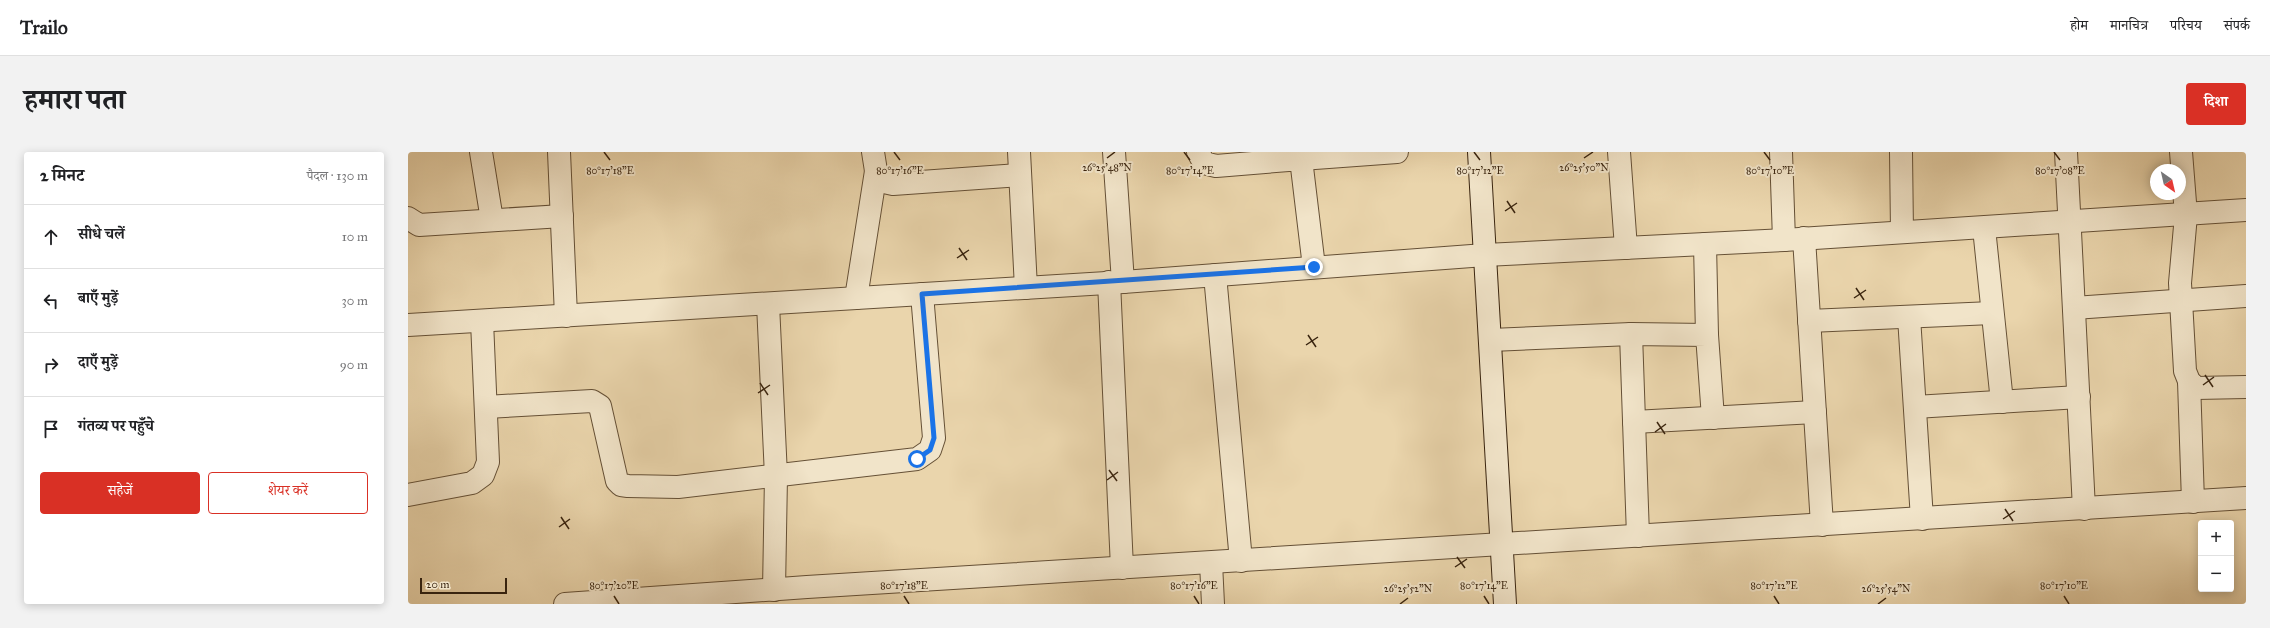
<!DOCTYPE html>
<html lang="hi">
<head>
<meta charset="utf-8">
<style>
	:root { --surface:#fff; --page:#f2f2f2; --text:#202124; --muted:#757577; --line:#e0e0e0; --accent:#d93025 }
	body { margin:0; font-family:"IM FELL Great Primer","Noto Serif Devanagari",serif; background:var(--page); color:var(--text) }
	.controls { position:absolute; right:12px; bottom:12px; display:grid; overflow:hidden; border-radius:4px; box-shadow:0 2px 10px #0003 }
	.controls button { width:36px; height:36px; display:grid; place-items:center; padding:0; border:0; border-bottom:1px solid var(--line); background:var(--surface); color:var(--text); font:20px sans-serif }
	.compass { position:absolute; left:1742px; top:12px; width:36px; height:36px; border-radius:50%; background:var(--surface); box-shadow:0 2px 10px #0003; rotate:146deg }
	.scale { position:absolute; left:12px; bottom:10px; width:87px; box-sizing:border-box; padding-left:4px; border:2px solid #39240f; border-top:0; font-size:11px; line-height:14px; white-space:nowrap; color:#39240f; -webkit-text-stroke:3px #f1e4c9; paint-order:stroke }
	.stop { position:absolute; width:12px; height:12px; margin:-9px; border:3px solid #1a73e8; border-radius:50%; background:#fff }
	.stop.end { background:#1a73e8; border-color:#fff; box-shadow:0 1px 4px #0008 }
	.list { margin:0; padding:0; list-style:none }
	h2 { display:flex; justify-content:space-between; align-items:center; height:52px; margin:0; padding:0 16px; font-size:17px }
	h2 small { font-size:13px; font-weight:400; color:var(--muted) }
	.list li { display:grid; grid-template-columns:26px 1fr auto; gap:12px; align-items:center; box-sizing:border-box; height:64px; padding:0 16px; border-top:1px solid var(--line) }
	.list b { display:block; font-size:15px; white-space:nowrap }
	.list em { font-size:13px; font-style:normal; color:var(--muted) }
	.actions { display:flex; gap:8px; padding:12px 16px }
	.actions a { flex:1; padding:9px 0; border:1px solid var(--accent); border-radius:4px; text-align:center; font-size:14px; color:var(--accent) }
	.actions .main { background:var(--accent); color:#fff }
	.icon { flex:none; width:22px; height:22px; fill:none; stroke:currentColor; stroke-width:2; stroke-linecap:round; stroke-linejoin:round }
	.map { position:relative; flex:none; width:1838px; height:452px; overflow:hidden; border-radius:4px }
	header { display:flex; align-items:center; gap:24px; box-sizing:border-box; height:56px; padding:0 20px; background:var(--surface); border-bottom:1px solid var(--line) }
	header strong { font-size:19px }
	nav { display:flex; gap:22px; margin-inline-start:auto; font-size:14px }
	.intro { display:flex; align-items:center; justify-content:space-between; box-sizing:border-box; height:96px; padding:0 24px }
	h1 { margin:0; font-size:28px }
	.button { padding:10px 18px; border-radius:4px; background:var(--accent); color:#fff; font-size:14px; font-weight:700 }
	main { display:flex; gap:24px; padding:0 24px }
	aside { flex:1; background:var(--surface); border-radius:4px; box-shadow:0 2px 10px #0003 }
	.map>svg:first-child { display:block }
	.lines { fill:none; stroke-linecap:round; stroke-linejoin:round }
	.street-casing { stroke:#655036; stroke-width:24 }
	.secondary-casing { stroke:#39240f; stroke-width:24 }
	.street { stroke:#f1e4c9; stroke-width:22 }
	.secondary { stroke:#f1e4c9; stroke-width:22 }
	.route { stroke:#1a73e8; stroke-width:5 }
	.ticks { fill:none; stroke:#39240f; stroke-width:1.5 }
	.ticks-label { font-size:10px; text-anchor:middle; fill:#39240f; stroke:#f1e4c9; stroke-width:4; stroke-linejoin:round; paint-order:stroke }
</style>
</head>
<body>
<header>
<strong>Trailo</strong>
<nav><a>होम</a><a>मानचित्र</a><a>परिचय</a><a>संपर्क</a></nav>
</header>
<div class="intro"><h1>हमारा पता</h1><a class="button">दिशा</a></div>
<main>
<aside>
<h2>2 मिनट<small>पैदल · 130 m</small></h2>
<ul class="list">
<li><svg class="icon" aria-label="ahead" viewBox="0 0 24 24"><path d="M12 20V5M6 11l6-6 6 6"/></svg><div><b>सीधे चलें</b></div><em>10 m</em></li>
<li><svg class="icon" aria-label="left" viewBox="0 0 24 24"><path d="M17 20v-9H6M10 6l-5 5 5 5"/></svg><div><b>बाएँ मुड़ें</b></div><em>30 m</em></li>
<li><svg class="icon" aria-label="right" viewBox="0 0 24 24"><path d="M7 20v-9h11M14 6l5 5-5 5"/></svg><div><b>दाएँ मुड़ें</b></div><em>90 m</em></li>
<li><svg class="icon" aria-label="arrive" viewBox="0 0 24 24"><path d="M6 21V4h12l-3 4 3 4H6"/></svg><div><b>गंतव्य पर पहुँचे</b></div></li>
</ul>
<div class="actions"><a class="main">सहेजें</a><a>शेयर करें</a></div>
</aside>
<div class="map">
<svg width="1838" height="452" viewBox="0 0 1838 452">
	<rect width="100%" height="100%" fill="#ead5ac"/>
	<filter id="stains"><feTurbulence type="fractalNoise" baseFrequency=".005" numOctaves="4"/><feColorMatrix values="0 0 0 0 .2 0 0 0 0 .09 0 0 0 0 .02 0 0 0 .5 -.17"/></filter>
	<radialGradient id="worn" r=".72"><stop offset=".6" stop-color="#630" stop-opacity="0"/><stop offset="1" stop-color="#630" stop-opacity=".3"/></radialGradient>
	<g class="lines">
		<g class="street-casing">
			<g id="street">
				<polyline points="73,0 84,68"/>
				<polyline points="151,0 158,164"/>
				<polyline points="465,0 468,19 476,30 485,32 612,23"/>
				<polyline points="611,0 618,136"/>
				<polyline points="706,0 715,130"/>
				<polyline points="790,0 796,11 808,14 893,7 906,115"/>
				<polyline points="1211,0 1218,96"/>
				<polyline points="1373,0 1376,88"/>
				<polyline points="1493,0 1494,80"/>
				<polyline points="1658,0 1676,357"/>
				<polyline points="1773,0 1778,63 1772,131 1777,219 1781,229 1788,236 1838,235"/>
				<polyline points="893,7 989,0"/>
				<polyline points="0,66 11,73 154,64"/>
				<polyline points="1576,76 1594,250"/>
				<polyline points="1396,86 1414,373"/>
				<polyline points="1297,92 1299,183"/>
				<polyline points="807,123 833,409"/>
				<polyline points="701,130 714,416"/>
				<polyline points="448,146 468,19"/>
				<polyline points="360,152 368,324 366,438"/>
				<polyline points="1666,156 1838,144"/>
				<polyline points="1501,165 1514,367"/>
				<polyline points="1401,169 1584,161"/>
				<polyline points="0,173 715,130 1077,103 1376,88 1838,58"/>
				<polyline points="1223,182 1230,384"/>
				<polyline points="1083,188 1223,182 1299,183 1305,266"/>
				<polyline points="1781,229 1785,350"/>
				<polyline points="78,255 184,249 192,254 209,329 213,333 220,334 270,335 509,307 522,298 526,286 514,142"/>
				<polyline points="1507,255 1671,245"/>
				<polyline points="1226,270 1407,260"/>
				<polyline points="0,343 64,331 75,323 80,310 74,169"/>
				<polyline points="803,411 805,452"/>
				<polyline points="157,452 399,435 1838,346"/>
			</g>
		</g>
		<g class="secondary-casing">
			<polyline id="secondary" points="1071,0 1097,452"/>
		</g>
		<use href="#street" class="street"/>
		<use href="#secondary" class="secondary"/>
	</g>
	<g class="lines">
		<polyline class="route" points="509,307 522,298 526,286 514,142 906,115"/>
	</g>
	<path class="ticks" d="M196,0L202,8M486,0L492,8M776,0L782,8M1066,0L1072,8M1356,0L1362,8M1646,0L1652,8M699,6L707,0M1176,6L1185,0M1099,49L1107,61M1097,59L1109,51M551,96L559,108M549,106L561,98M1448,136L1456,148M1446,146L1458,138M900,183L908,195M898,193L910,185M1797,223L1805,235M352,231L360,243M1795,233L1806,225M350,241L362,233M1249,270L1257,282M1247,280L1258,272M701,318L709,329M699,328L710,320M1597,357L1605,369M153,365L161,377M1595,367L1607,359M151,375L162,367M1049,405L1057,416M1047,415L1059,407M206,444L211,452M496,444L501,452M786,444L791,452M1076,444L1081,452M1366,444L1371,452M1656,444L1661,452M992,452L1000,446M1470,452L1478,446"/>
	<g class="ticks-label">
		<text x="699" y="19">26°25'48"N</text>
		<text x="1176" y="19">26°25'50"N</text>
		<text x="202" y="22">80°17'18"E</text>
		<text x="492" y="22">80°17'16"E</text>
		<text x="782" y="22">80°17'14"E</text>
		<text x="1362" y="22">80°17'10"E</text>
		<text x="1652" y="22">80°17'08"E</text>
		<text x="1072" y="22">80°17'12"E</text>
		<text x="206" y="437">80°17'20"E</text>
		<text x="496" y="437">80°17'18"E</text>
		<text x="786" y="437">80°17'16"E</text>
		<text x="1076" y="437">80°17'14"E</text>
		<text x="1366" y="437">80°17'12"E</text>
		<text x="1656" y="437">80°17'10"E</text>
		<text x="1000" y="440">26°25'52"N</text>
		<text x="1478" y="440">26°25'54"N</text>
	</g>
	<rect width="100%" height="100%" filter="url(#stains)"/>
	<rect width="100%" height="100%" fill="url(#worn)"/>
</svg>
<div class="controls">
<button>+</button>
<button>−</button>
</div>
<svg class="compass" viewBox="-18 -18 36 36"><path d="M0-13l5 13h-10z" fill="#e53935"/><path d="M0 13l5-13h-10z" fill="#757577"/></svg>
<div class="scale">20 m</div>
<div class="stop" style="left:509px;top:307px"></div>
<div class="stop end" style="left:906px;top:115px"></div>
</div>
</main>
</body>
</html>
